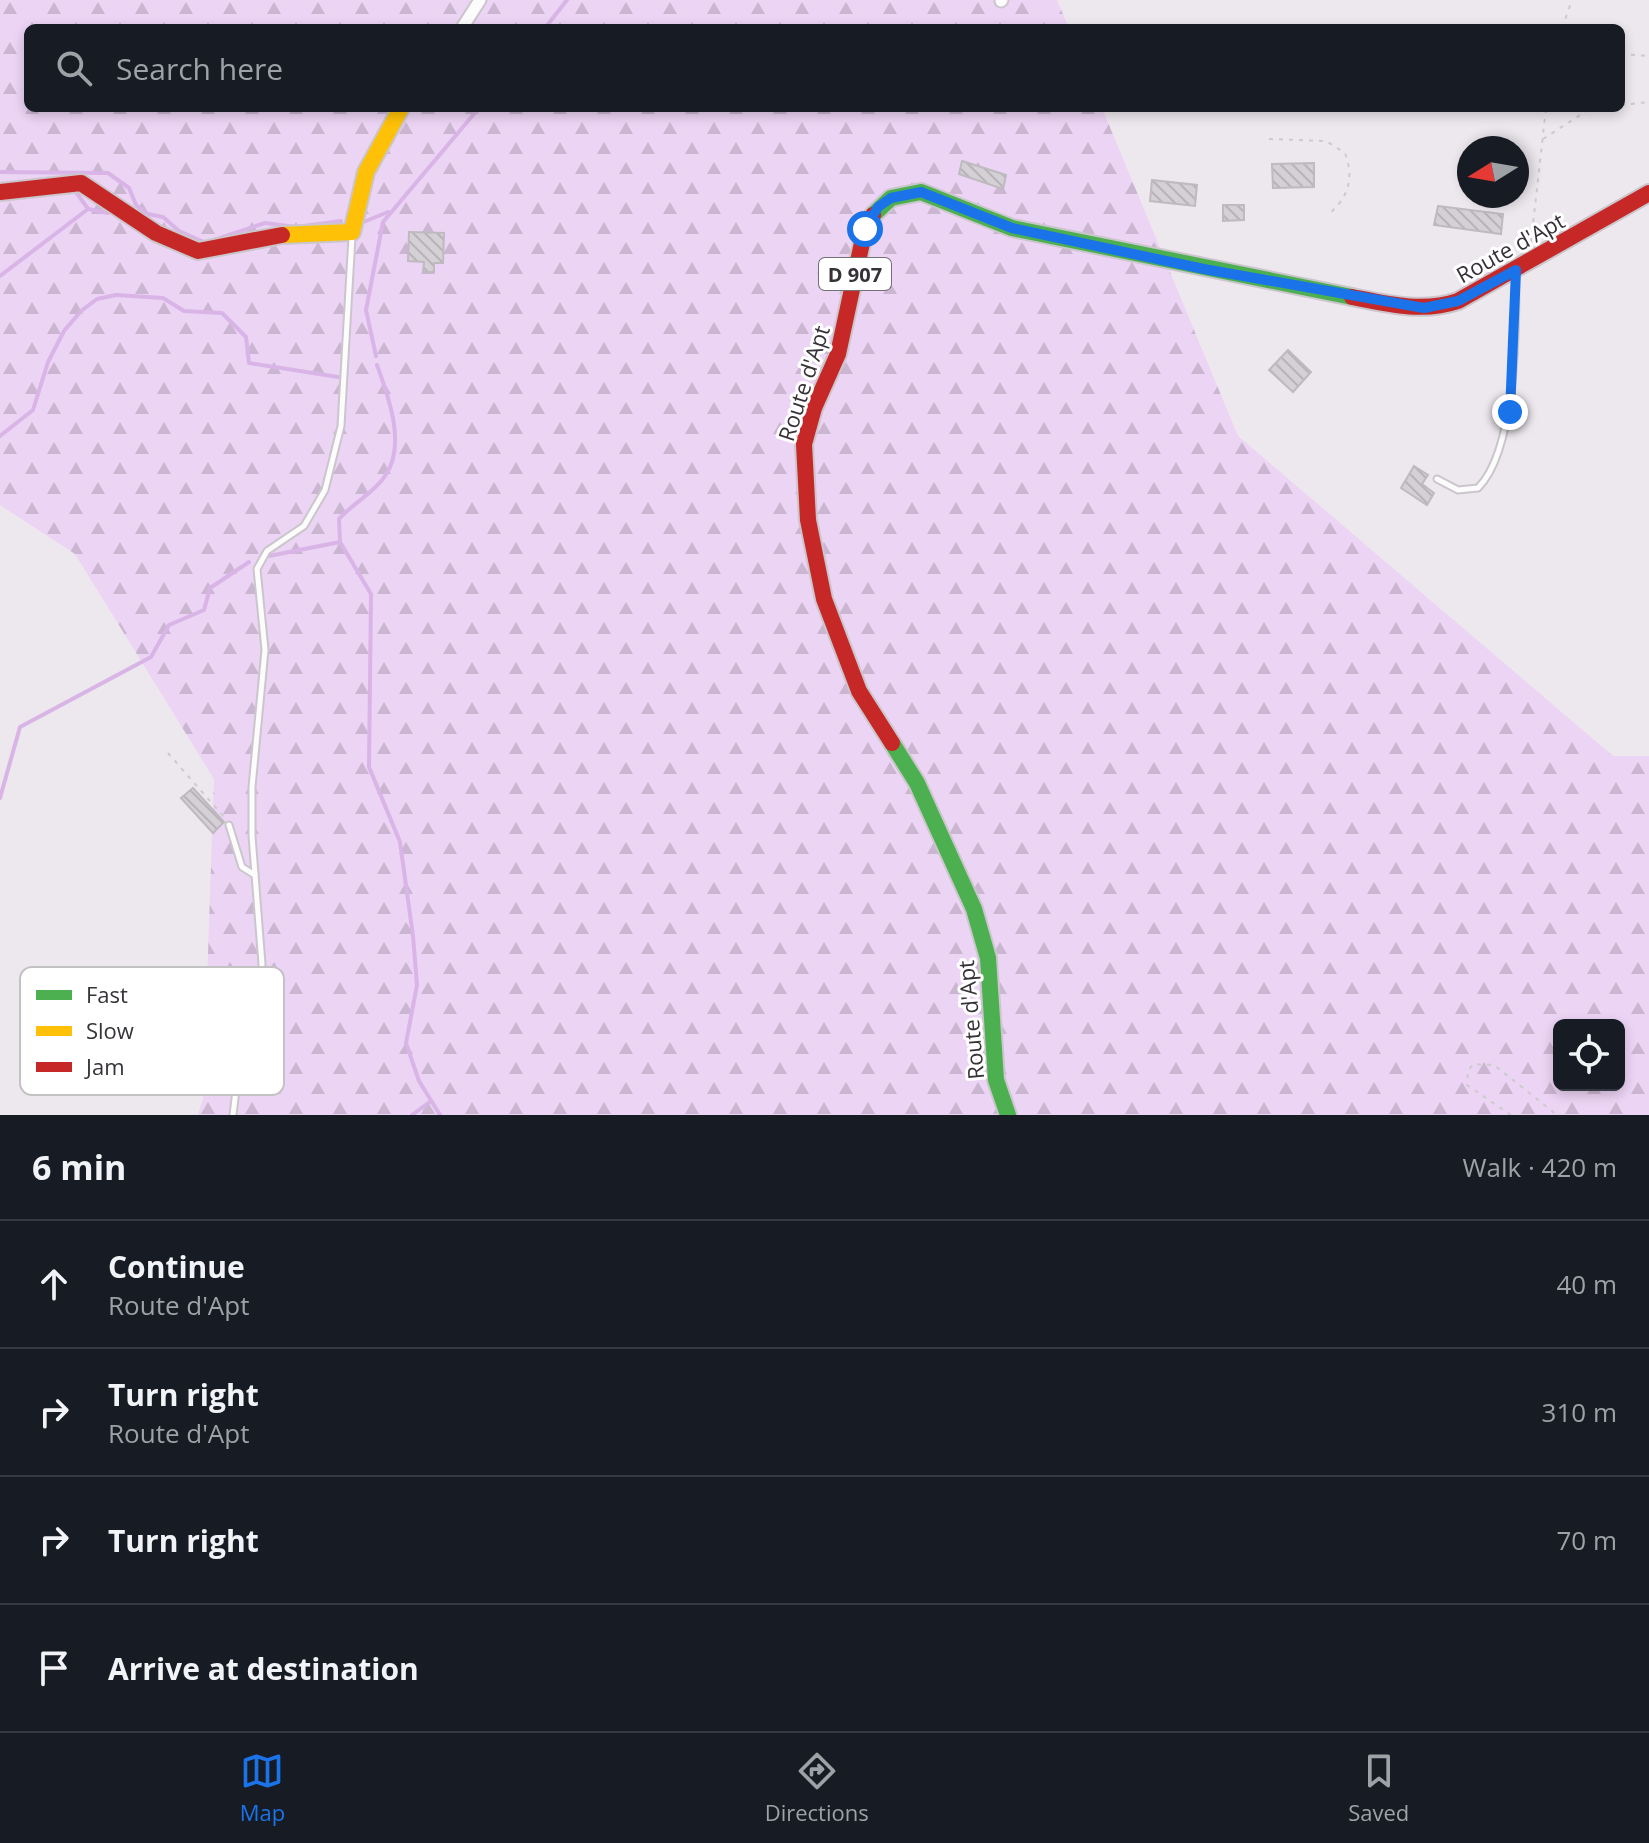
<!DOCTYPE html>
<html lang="en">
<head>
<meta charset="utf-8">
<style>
	:root { --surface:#171b24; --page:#242831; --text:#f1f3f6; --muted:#9ea1a6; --line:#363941; --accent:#1a73e8 }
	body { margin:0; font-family:"Open Sans",sans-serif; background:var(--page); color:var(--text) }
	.controls { position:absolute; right:24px; bottom:24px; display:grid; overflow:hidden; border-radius:12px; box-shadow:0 4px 12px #0003 }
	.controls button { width:72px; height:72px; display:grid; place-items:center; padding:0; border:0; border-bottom:2px solid var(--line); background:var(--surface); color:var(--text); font:40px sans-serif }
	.compass { position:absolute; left:1457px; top:136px; width:72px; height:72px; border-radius:50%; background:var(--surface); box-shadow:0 4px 12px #0003; rotate:259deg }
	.stop { position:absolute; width:24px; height:24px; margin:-18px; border:6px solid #1a73e8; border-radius:50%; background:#fff }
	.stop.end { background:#1a73e8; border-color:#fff; box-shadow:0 2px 8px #0008 }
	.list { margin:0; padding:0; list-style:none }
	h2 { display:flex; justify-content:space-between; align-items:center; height:104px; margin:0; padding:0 32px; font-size:34px }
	h2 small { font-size:26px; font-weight:400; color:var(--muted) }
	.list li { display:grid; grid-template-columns:52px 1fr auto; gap:24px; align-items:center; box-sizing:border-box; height:128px; padding:0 32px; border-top:2px solid var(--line) }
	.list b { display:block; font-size:30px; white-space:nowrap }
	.list p { margin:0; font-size:26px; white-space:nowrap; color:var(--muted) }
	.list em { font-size:26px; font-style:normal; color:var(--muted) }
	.icon { flex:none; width:44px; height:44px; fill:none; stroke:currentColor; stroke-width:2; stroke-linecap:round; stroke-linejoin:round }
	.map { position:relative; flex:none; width:1649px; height:1115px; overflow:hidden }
	.search { position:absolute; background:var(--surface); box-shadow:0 4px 12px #0003; left:24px; right:24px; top:24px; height:88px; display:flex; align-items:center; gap:20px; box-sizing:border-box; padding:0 28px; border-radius:12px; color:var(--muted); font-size:30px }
	.sheet { height:616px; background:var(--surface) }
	nav { display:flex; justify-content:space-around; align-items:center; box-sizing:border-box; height:112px; border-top:2px solid var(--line); background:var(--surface); font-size:22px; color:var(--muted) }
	nav a { display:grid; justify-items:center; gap:4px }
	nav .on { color:var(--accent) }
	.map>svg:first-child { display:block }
	.forest { fill:url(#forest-firs); fill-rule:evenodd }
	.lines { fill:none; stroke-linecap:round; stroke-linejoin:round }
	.stream { stroke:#d9b4e6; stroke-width:4 }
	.building { fill:url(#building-back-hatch); stroke:#bebac0; stroke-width:2 }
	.lane-casing { stroke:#cac6cb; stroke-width:9 }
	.street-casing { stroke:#cac6cb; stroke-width:15 }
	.fast-casing { stroke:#cac6cb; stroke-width:20 }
	.slow-casing { stroke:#cac6cb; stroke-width:20 }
	.jam-casing { stroke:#cac6cb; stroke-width:20 }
	.path { stroke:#cccbcc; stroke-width:2; stroke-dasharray:4 6; stroke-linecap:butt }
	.lane { stroke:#fcfcfc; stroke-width:5 }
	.street { stroke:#fcfcfc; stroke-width:11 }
	.fast { stroke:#4caf50; stroke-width:16 }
	.slow { stroke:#ffc107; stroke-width:16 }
	.jam { stroke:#c62828; stroke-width:16 }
	.route { stroke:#1a73e8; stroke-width:10 }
	.labels { text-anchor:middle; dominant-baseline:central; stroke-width:6; stroke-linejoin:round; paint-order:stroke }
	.shield { fill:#fff; stroke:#727073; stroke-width:2 }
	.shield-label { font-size:20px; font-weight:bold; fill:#363237 }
	.street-label { font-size:22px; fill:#363237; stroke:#fff }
	.key { fill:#fff; stroke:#c3c2c3; stroke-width:2 }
	.key-label { font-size:22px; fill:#363237 }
</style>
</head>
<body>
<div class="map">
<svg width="1649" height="1115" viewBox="0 0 1649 1115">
	<defs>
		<pattern id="forest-firs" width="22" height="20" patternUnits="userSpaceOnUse" patternTransform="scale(2)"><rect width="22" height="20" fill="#ecd4f4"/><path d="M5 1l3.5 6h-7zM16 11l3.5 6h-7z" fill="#cbb6d2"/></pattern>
		<pattern id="building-back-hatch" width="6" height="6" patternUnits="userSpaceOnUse" patternTransform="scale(2)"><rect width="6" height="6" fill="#d4d0d5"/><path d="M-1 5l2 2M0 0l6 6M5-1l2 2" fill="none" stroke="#b7b3b7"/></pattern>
	</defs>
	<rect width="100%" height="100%" fill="#ede8ee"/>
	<path class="forest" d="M0,0H1057L1069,28H28V108H1102L1238,436L1613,756H1649V1115H198L203,1098L214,779L75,554L0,505ZM1559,1025H1619V1085H1559Z"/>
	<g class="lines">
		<g class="stream">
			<polyline points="545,28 567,0"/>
			<polyline points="0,172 108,173 129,188 136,205 148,214 163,217 179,231 206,243"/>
			<polyline points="76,192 88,209"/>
			<polyline points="361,223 388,212"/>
			<polyline points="214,240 265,223 296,227 341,221"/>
			<polyline points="0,276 88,209 108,213"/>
			<polyline points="376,356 366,310 383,222 479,108"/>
			<path d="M377,365C388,396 407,445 385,476C375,492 352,504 339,519L340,542L371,594L369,767L400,842L413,936L417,985L406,1043L419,1081L440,1115"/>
			<polyline points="0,436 33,410 48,362 64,331 81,311 97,299 116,295 163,298 184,311 222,313 246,337 249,363 338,377"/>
			<polyline points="269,556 340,542"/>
			<polyline points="0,798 20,727 151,657 169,625 204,610 210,588 249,562"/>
			<polyline points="412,1115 431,1101"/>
		</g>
	</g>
	<g class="building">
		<polygon points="962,161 1006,175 1003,189 959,174"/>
		<polygon points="1314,163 1314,187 1273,188 1272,164"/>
		<polygon points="1152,180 1197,185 1195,206 1150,201"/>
		<polygon points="1223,205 1244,205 1244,220 1223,221"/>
		<polygon points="1438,206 1503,214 1501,234 1434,225"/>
		<polygon points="409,232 444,233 443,263 434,263 434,272 423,272 424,262 408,261"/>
		<polygon points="1288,350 1311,372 1293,392 1269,370"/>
		<polygon points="1414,466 1428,475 1422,484 1434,493 1427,505 1401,488"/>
		<polygon points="193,788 224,822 213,833 181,798"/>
	</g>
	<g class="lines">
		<g class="lane-casing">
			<g id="lane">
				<path d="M1437,479L1458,490L1478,488C1517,449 1516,325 1516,272"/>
				<polyline points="229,825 242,867 255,875"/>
				<polyline points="233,1115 238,1073 259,994 262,964 252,836 252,787 265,650 257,569 267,551 304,526 325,490 341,426 352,237"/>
			</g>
		</g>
		<g class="street-casing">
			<g id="street">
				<polyline points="1001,1 1002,0"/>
				<polyline points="462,28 480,0"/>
			</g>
		</g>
		<g class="fast-casing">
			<g id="fast">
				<polyline points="873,215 891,198 921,192 1012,228 1352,297"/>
				<polyline points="892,743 917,783 974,909 988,958 996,1080 1008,1115"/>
			</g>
		</g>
		<g class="slow-casing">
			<polyline id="slow" points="282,235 352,232 366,172 401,108"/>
		</g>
		<g class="jam-casing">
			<g id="jam">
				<polyline points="0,192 81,183 156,233 198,251 282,235"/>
				<polyline points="873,215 865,229 838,354 814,408 804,444 808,520 824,599 859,691 892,743"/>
				<path d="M1352,297C1387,304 1423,313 1458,301L1649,193"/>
			</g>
		</g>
		<g class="path">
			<polyline points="1562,28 1572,0"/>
			<polyline points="1621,54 1649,56"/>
			<polyline points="1621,105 1649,102"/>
			<path d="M1269,139L1326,141L1345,153C1354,177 1349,196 1331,212"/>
			<polyline points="1543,139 1591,108"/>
			<polyline points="1531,242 1546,108"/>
			<polyline points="168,753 224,817"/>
			<polyline points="1511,1115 1467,1085 1468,1071 1473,1064 1494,1065 1557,1115"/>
		</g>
		<use href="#lane" class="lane"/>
		<use href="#street" class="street"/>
		<use href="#fast" class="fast"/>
		<use href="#slow" class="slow"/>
		<use href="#jam" class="jam"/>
	</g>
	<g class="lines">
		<polyline class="route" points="865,229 878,207 891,198 921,192 1012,228 1204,269 1424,308 1458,301 1516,270 1510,412"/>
	</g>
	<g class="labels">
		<rect class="shield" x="819" y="258" width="72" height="32" rx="6"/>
		<g class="shield-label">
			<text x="855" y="274">D 907</text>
		</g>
		<g class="street-label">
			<text transform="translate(1510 247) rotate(-29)">Route d'Apt</text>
			<text transform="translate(803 383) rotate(-72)">Route d'Apt</text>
			<text transform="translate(970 1020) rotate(-95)">Route d'Apt</text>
		</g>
	</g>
	<rect x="20" y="967" width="264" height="128" rx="12" class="key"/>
	<rect x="36" y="990" width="36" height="10" fill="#4caf50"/>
	<rect x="36" y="1026" width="36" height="10" fill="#ffc107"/>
	<rect x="36" y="1062" width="36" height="10" fill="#c62828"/>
	<g class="key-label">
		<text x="86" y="1003">Fast</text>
		<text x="86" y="1039">Slow</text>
		<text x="86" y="1075">Jam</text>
	</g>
</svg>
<div class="controls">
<button><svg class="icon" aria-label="locate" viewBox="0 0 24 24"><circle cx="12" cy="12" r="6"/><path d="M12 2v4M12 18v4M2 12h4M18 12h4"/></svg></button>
</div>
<svg class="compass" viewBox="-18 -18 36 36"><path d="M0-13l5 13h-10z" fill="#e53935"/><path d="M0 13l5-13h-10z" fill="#9ea1a6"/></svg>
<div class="stop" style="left:865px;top:229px"></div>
<div class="stop end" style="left:1510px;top:412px"></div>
<div class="search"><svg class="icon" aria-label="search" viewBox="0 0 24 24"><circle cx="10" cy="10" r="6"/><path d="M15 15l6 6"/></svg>Search here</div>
</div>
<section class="sheet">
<h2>6 min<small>Walk · 420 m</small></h2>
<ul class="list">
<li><svg class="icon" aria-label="ahead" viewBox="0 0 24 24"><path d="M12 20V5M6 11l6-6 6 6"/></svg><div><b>Continue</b><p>Route d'Apt</p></div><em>40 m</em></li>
<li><svg class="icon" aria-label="right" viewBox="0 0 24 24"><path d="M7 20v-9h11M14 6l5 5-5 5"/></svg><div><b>Turn right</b><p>Route d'Apt</p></div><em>310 m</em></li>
<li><svg class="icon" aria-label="right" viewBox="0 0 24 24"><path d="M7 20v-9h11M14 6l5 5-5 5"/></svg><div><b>Turn right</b></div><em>70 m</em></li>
<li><svg class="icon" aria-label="arrive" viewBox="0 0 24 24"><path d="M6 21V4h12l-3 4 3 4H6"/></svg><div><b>Arrive at destination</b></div></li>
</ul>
</section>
<nav>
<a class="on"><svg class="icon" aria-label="map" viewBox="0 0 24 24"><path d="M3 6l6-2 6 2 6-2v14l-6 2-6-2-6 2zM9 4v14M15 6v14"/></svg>Map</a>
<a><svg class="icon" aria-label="directions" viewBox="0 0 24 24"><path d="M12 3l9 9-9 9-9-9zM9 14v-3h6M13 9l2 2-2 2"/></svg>Directions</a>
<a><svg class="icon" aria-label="saved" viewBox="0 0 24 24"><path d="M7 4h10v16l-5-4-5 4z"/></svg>Saved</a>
</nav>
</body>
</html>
